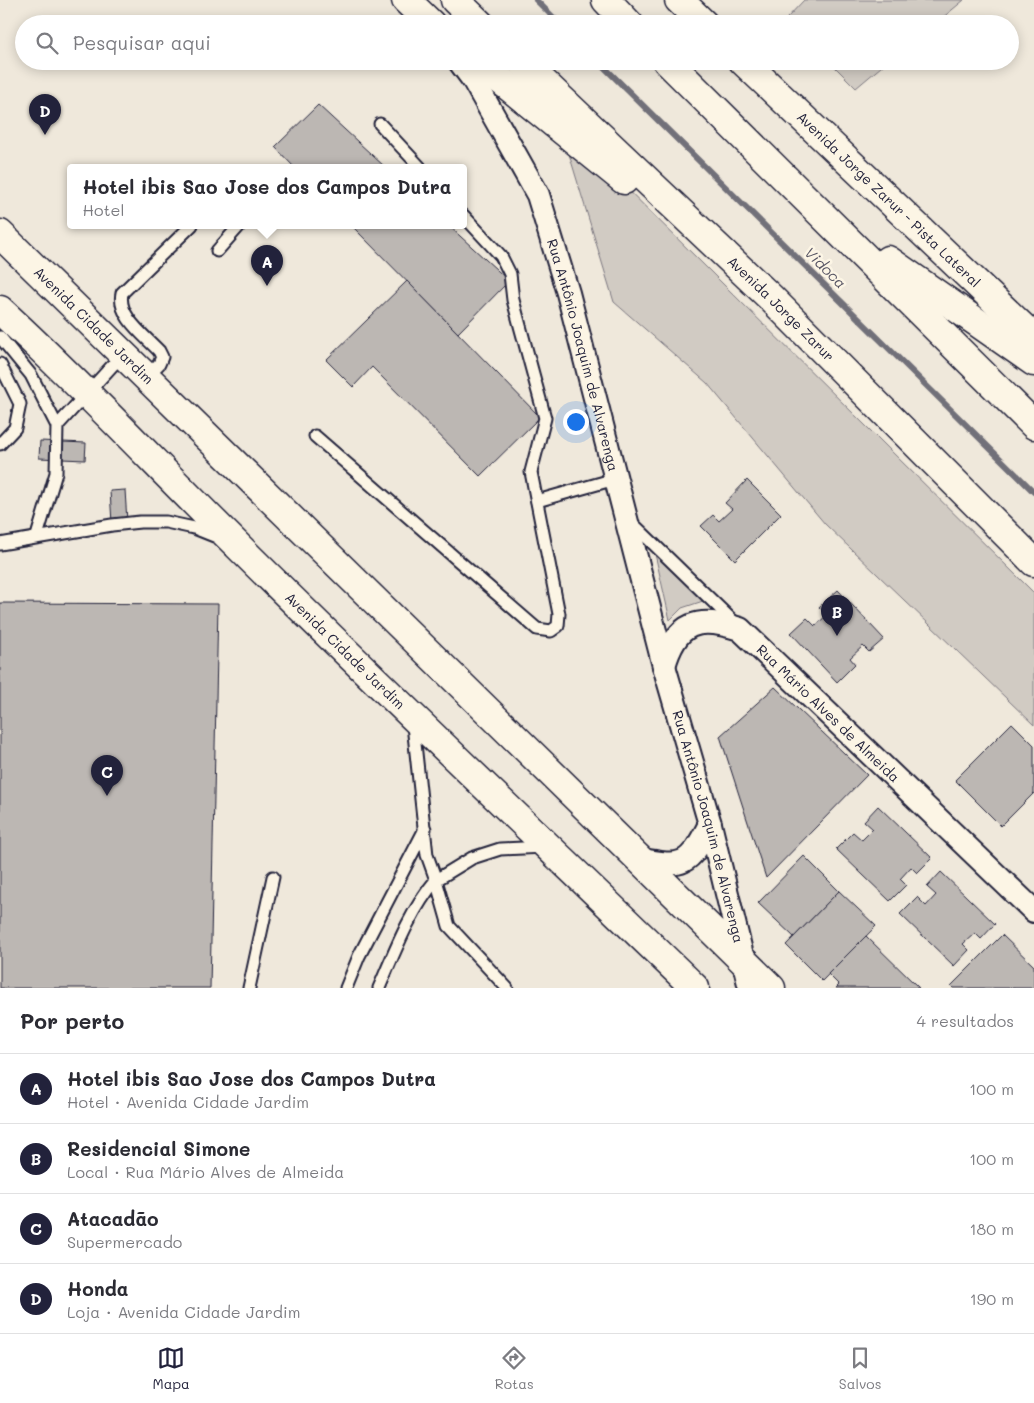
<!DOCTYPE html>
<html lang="pt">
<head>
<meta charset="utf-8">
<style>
  :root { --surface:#fff; --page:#f7f7f7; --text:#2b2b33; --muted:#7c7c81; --line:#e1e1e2; --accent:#22223b }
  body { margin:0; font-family:Mali,sans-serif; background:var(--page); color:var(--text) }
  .you { position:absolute; left:575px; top:421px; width:18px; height:18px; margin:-12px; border:4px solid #fff; border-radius:50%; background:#1a73e8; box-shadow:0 0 0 8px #1a73e833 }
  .badge { display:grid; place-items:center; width:32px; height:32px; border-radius:50%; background:var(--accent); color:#fff; font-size:16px; font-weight:700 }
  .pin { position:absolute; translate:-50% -41px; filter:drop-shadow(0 1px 2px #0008) }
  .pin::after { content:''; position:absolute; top:26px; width:18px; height:15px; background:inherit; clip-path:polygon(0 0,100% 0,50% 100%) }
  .popup { position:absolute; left:67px; top:164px; width:400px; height:65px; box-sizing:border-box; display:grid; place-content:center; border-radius:5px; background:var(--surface); filter:drop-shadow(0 1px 4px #0005); font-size:16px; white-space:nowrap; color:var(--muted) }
  .popup b { font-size:19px; color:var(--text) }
  .popup::after { content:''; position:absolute; left:50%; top:100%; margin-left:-10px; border:10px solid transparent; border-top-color:var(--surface) }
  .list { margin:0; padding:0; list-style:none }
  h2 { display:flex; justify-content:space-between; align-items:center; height:65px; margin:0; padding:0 20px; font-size:21px }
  h2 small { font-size:16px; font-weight:400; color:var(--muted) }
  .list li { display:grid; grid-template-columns:32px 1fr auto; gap:15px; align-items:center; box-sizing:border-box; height:70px; padding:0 20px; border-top:1px solid var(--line) }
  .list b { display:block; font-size:19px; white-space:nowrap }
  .list p { margin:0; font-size:16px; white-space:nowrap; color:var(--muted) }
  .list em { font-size:16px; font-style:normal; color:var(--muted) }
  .icon { flex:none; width:28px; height:28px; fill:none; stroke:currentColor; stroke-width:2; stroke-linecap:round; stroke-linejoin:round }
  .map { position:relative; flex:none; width:1034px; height:988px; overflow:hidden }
  .search { position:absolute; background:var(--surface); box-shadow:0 2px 12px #0003; left:15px; right:15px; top:15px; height:55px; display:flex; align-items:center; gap:12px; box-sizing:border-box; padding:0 18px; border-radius:28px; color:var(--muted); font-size:19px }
  .sheet { height:345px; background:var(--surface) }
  nav { display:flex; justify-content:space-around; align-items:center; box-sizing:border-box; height:70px; border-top:1px solid var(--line); background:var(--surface); font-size:14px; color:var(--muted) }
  nav a { display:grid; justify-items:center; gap:2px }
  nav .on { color:var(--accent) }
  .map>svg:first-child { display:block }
  .green { fill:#d1cbc3; stroke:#7a767f }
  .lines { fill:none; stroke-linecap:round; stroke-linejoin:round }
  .stream { stroke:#716f79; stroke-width:6 }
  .building { fill:#bcb7b3; stroke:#22223b }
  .lane-casing { stroke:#22223b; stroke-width:15 }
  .street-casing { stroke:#22223b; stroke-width:26 }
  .secondary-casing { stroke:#22223b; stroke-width:31 }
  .highway-casing { stroke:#22223b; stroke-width:31 }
  .lane { stroke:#fcf5e5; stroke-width:11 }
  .street { stroke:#fcf5e5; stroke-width:22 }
  .secondary { stroke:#fcf5e5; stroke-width:28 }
  .highway { stroke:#fcf5e5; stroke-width:28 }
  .labels { text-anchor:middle; stroke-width:5; stroke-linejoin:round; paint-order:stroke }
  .street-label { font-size:14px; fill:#22223b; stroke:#fcf5e5 }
  .water-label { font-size:15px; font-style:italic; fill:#575564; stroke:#fcf5e5 }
</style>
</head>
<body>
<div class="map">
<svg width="1034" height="988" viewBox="0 0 1034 988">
  <rect width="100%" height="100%" fill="#efe8db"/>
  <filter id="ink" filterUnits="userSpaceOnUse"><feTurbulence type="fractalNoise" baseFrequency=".02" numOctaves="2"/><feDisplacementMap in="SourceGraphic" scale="10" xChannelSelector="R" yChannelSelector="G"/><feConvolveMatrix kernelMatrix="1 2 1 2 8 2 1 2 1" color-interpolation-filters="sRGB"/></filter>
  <g filter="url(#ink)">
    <g class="green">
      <polygon points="804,0 964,0 935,24 793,24 787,18"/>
      <polygon points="829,61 888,61 856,88"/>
      <polygon points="559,121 1034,593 1034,725 825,524 707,383 614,302"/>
      <polygon points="655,554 703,601 682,608 670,620"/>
    </g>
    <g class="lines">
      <g class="stream">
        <polyline points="536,0 560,24"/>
        <polyline points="598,61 1034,492"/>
      </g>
    </g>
    <g class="building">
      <polygon points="318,105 385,167 294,167 275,147"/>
      <polygon points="351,225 448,225 509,281 458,333"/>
      <polygon points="407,281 540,417 480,476 372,367 353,387 326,360"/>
      <polygon points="40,441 86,443 85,460 39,458"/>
      <polygon points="747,480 781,514 735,560 701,526 713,515 719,521 732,509 725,503"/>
      <polygon points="125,490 127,522 112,523 110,491"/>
      <polygon points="838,590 884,639 869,652 863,646 850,658 855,664 837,682 791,633 807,618 815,626 827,615 819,607"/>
      <polygon points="0,603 218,604 210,988 0,988"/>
      <polygon points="775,687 867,775 766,878 720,736"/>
      <polygon points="1012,723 1034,745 1034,793 1001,826 955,780"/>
      <polygon points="878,806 932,858 917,873 911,867 900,879 906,885 890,901 836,849 853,832 862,840 873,829 864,821"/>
      <polygon points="804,856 839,891 794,937 758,903"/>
      <polygon points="941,872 995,924 981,939 975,933 963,944 969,950 954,966 900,914 917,897 926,906 936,895 927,887"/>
      <polygon points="839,891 876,926 822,981 786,945"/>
      <polygon points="1002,935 1034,966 1034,988 953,988 951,986"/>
      <polygon points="866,936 919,988 836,988 839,985 828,974"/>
    </g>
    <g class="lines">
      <g class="lane-casing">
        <g id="lane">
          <polyline points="380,124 420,167"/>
          <polyline points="217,251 240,225"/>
          <polyline points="0,337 31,375 57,426 56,473 37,536"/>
          <polyline points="0,364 20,404 15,428 0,444"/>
          <path d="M146 377 159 364 162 357 159 351C144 335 117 316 122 293L192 225"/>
          <polyline points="57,426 123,354"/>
          <polyline points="315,436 537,629 551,631 558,626 559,614 531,472 545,418 513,300 510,274 501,256 463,215"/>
          <polyline points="537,501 615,479"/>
          <polyline points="631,522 736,624"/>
          <polyline points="0,544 112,525 140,522 166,522 194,528 219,538"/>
          <polyline points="249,988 273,877"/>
          <polyline points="346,988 359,956 425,829"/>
          <path d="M379 988C395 951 410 911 436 880L427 855 413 725"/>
          <polyline points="507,988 449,926 436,880 472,858 500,849 544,847"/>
        </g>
      </g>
      <g class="street-casing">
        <g id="street">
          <path id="s1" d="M459 61 474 81 538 195 568 293 664 666 710 824 750 988"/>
          <path id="s2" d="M664 666C677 621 698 616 740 629L1034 911"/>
          <path d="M638 859C684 868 688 867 710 824"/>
        </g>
      </g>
      <g class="secondary-casing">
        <g id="secondary">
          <polyline points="679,0 704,24"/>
          <path id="s3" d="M743 61 1034 338"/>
          <path id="s4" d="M0 234 771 988"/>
          <path id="s5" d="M0 310C83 386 159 468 239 547 389 696 543 841 695 988"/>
        </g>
      </g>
      <g class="highway-casing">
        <g id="highway">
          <polyline points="406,0 431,24"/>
          <polyline points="455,0 480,24"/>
          <polyline points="606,0 629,24"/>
          <polyline points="477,61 624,180"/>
          <path id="s6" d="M521 61 770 297 1034 562"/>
          <polyline points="667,61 1034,425"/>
          <polyline points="888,260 1034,362"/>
        </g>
      </g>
      <use href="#lane" class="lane"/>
      <use href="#street" class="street"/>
      <use href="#secondary" class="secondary"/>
      <use href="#highway" class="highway"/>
    </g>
  </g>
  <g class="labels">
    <g class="street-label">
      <text dy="5" stroke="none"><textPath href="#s3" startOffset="201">Avenida Jorge Zarur - Pista Lateral</textPath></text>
      <text dy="5" stroke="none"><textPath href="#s6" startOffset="359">Avenida Jorge Zarur</textPath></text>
      <text dy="5" stroke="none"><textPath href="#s4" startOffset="131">Avenida Cidade Jardim</textPath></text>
      <text dy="5" stroke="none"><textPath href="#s1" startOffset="322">Rua Antônio Joaquim de Alvarenga</textPath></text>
      <text dy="5" stroke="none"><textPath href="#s5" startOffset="485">Avenida Cidade Jardim</textPath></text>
      <text dy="5" stroke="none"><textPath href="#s2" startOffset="222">Rua Mário Alves de Almeida</textPath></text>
      <text dy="5" stroke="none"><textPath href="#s1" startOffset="810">Rua Antônio Joaquim de Alvarenga</textPath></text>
    </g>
    <g class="water-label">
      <text transform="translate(825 268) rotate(45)" y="5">Vidoca</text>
    </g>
  </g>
</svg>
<div class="you"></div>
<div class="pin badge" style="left:267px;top:286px">A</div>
<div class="popup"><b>Hotel ibis Sao Jose dos Campos Dutra</b>Hotel</div>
<div class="pin badge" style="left:837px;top:636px">B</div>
<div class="pin badge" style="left:107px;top:796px">C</div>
<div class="pin badge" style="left:45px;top:135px">D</div>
<div class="search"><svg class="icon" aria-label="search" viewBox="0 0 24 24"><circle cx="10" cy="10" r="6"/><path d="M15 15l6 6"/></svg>Pesquisar aqui</div>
</div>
<section class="sheet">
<h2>Por perto<small>4 resultados</small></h2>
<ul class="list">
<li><span class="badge">A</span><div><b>Hotel ibis Sao Jose dos Campos Dutra</b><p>Hotel · Avenida Cidade Jardim</p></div><em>100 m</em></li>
<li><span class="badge">B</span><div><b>Residencial Simone</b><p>Local · Rua Mário Alves de Almeida</p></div><em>100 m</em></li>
<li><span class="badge">C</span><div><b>Atacadão</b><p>Supermercado</p></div><em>180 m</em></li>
<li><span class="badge">D</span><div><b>Honda</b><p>Loja · Avenida Cidade Jardim</p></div><em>190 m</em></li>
</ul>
</section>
<nav>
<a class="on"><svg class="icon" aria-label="map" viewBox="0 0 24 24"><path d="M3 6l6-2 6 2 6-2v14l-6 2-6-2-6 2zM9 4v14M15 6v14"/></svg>Mapa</a>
<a><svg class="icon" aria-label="directions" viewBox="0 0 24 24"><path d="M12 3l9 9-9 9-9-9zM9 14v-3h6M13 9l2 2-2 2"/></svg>Rotas</a>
<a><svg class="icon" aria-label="saved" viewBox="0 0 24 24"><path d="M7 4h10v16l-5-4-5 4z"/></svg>Salvos</a>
</nav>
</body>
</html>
